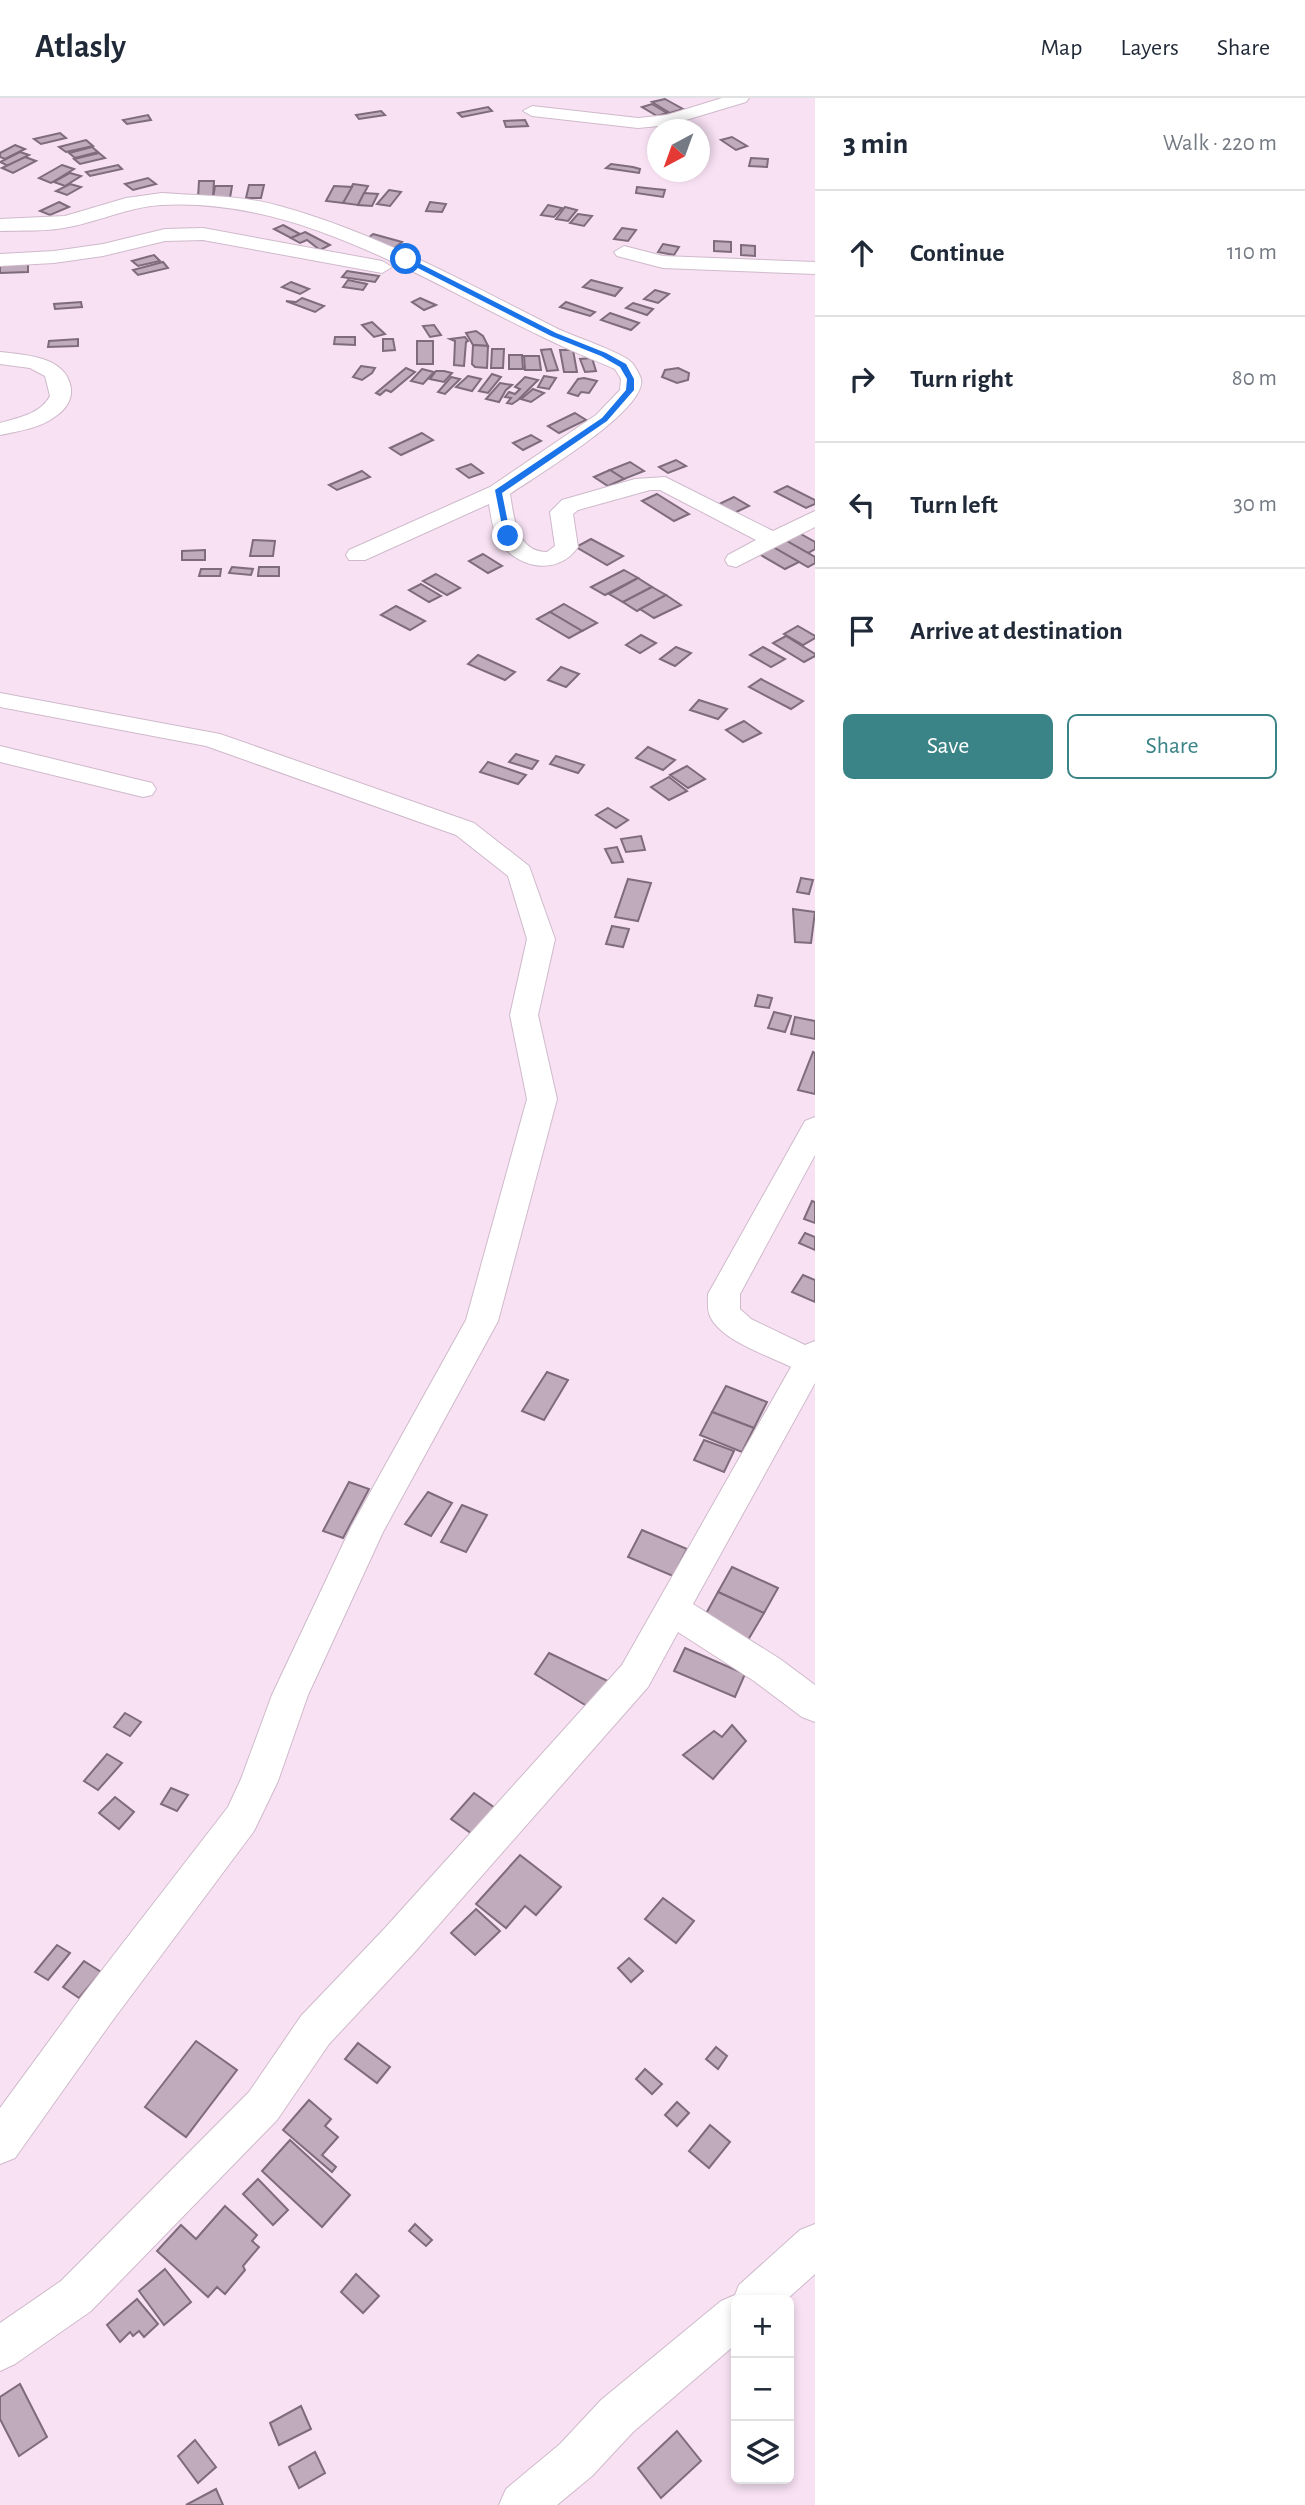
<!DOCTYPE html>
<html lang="en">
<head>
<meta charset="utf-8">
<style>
  :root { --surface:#fff; --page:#f2f2f3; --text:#1f2937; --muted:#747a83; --line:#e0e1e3; --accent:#3a8387 }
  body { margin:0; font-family:"Alegreya Sans",sans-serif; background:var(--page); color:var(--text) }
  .controls { position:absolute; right:21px; bottom:21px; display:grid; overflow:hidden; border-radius:10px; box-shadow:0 4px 10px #0003 }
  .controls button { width:63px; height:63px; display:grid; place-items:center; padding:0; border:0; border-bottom:2px solid var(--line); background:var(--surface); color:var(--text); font:35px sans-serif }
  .compass { position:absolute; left:647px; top:21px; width:63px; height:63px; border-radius:50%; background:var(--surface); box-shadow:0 4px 10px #0003; rotate:221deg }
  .stop { position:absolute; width:21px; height:21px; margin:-16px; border:5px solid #1a73e8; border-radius:50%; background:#fff }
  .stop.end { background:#1a73e8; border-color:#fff; box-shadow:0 2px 7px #0008 }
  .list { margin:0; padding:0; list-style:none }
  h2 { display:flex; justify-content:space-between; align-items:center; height:91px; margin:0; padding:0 28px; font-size:30px }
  h2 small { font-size:23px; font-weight:400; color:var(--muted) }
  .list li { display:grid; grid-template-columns:46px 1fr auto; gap:21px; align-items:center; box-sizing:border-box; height:126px; padding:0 28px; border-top:2px solid var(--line) }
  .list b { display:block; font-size:26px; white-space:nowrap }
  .list em { font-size:23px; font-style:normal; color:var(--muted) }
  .actions { display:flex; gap:14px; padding:21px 28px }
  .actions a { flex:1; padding:16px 0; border:2px solid var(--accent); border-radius:10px; text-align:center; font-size:24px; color:var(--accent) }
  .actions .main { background:var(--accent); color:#fff }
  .icon { flex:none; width:38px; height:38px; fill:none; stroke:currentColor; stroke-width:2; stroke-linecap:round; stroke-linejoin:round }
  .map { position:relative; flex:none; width:815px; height:2407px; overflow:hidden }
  header { display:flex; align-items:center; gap:42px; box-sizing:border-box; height:98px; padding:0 35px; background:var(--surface); border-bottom:2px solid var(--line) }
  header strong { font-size:33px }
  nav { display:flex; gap:38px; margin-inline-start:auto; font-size:24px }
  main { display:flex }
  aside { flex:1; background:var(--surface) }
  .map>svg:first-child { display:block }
  .building { fill:#c0abbc; stroke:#7e6b7b; stroke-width:2 }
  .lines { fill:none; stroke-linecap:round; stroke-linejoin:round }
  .street-casing { stroke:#cfbacb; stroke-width:2 }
  .street { fill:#fff; fill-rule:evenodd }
  .route { fill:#1a73e8 }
</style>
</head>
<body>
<header>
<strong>Atlasly</strong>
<nav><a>Map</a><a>Layers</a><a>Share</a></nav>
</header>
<main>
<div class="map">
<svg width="815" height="2407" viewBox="0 0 815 2407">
  <rect width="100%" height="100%" fill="#f7e1f3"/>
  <g class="building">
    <polygon points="665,1 683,11 670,15 652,4"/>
    <polygon points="652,6 667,15 657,18 642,9"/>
    <polygon points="488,9 492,13 462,19 458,15"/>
    <polygon points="381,13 385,17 359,21 356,17"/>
    <polygon points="148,17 151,22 127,26 123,22"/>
    <polygon points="525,22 528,28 506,29 504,23"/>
    <polygon points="60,35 66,40 41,46 34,41"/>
    <polygon points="732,39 747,48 736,52 721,42"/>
    <polygon points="86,42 93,48 66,54 59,49"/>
    <polygon points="15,47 25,51 5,61 0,59 0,55"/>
    <polygon points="92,49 98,54 75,60 69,55"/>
    <polygon points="20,54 29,57 8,68 0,64"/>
    <polygon points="99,55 105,60 80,66 74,61"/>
    <polygon points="25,59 36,63 13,75 2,70"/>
    <polygon points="751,60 768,61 767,69 749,68"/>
    <polygon points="611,66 633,69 640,71 639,75 606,70"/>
    <polygon points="62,67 74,71 51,85 39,80"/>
    <polygon points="118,67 122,71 90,78 86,74"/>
    <polygon points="70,75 81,78 65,88 54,84"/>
    <polygon points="148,80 156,86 133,92 125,86"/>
    <polygon points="199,83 214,83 213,100 198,100"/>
    <polygon points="70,86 81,89 67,97 56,93"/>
    <polygon points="353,86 368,88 358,107 343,105"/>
    <polygon points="249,87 264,87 261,100 246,100"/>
    <polygon points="215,88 232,88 230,100 213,100"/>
    <polygon points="334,88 352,89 343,105 326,103"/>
    <polygon points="637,89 655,91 665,92 663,99 636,95"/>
    <polygon points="389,92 401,94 390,108 377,106"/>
    <polygon points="364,95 378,96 372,108 358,107"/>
    <polygon points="59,104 69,109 50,117 40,113"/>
    <polygon points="430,104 446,106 442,114 426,113"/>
    <polygon points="548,107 562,110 554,119 541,117"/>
    <polygon points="565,109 577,112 568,123 556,121"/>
    <polygon points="578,116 592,118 584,128 570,125"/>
    <polygon points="283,127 300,136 291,140 274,131"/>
    <polygon points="622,130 636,132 628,143 614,141"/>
    <polygon points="305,134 330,147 320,152 307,142 300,145 291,140"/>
    <polygon points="373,136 402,144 392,152 363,144"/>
    <polygon points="714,143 731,144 731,154 714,153"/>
    <polygon points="663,146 679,149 674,157 658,154"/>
    <polygon points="741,147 755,148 755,158 741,157"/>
    <polygon points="154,157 160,163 138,168 132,163"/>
    <polygon points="163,164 168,170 138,177 133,172"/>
    <polygon points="28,165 28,174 0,175 0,166"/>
    <polygon points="347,173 379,178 375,184 342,179"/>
    <polygon points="348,182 367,186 363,192 343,189"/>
    <polygon points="591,182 622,190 615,198 583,189"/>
    <polygon points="291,184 309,191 300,196 282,189"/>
    <polygon points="655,192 669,196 658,205 644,201"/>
    <polygon points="302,200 324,208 315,214 286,203 296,204"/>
    <polygon points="420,200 436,207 424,212 412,204"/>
    <polygon points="81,204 82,209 55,211 54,206"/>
    <polygon points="566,204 595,214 590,218 560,209"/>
    <polygon points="633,205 653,211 647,217 626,210"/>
    <polygon points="610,215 639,225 631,232 601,222"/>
    <polygon points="372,224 385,236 374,239 362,227"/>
    <polygon points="434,227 441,237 430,239 423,228"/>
    <polygon points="476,233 483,238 488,248 473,247 466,235"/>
    <polygon points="335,239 355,239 355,247 334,246"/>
    <polygon points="465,239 468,243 466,244 464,268 454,267 455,243 450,241"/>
    <polygon points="78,241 78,248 48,249 49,243"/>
    <polygon points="383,241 393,241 395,252 383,253"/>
    <rect x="417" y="243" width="16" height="23"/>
    <polygon points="473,247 488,248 487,270 475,269 472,266"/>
    <polygon points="492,251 504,251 503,270 491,270"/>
    <polygon points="551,251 558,272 547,273 541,252"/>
    <polygon points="560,252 573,252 577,274 564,274"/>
    <polygon points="509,257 522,257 523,271 509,271"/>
    <polygon points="524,258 539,258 541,272 525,272"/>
    <polygon points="592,260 596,273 585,274 580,261"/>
    <polygon points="361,268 375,270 372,275 362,282 353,279"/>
    <polygon points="406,270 415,274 391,294 386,292 380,297 376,295"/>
    <polygon points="678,270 689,275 688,282 677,285 662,279 665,272"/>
    <polygon points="422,271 434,274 423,286 411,283"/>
    <polygon points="436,273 444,273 452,275 444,284 430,281"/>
    <polygon points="492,276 501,279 488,295 479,293"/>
    <polygon points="468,278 481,281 472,293 456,289"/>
    <polygon points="544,278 556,280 549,291 538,289"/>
    <polygon points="451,279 460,281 445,296 438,294"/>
    <polygon points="525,279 538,282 518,302 512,306 507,305 511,300 505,299 509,294 515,296 520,291 515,289"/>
    <polygon points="584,280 597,283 589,295 581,294 578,298 568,295 578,281"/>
    <polygon points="500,285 512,287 506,292 499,304 486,301"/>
    <polygon points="533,291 544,295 531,304 521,301"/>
    <polygon points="575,315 586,322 559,335 548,328"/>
    <polygon points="422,335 433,342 401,357 390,350"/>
    <polygon points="531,337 541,343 523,352 513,345"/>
    <polygon points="676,362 686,368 668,375 659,369"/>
    <polygon points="630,364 644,373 624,381 610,372"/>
    <polygon points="471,366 483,375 469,380 457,371"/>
    <polygon points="610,372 624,381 608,388 594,379"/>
    <polygon points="362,373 370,379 337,392 329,387"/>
    <polygon points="787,388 815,402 815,406 806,410 775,394"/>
    <polygon points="657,396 689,416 674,423 642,403"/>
    <polygon points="734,399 749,408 734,415 719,406"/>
    <polygon points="799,435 815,444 815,451 808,455 785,442"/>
    <polygon points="591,441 623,458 607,467 576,449"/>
    <polygon points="253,442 275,443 273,458 250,458"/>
    <polygon points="785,442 815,459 815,465 808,469 773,449"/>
    <polygon points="773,449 799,464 785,471 759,456"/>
    <polygon points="205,452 205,462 182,462 182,453"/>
    <polygon points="483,456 502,468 488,475 469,463"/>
    <polygon points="232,469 253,471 251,477 229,475"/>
    <polygon points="259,469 279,469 279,478 258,478"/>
    <polygon points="201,471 221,471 220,478 199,478"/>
    <polygon points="624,472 638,480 605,497 591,489"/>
    <polygon points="436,476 460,490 447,497 423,483"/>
    <polygon points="638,480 652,489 623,504 609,496"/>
    <polygon points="421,486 441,498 429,504 409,492"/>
    <polygon points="652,489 666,497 637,513 623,504"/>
    <polygon points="666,497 681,507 654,520 640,511"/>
    <polygon points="564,506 597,525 582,533 550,514"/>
    <polygon points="396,508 425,523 410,532 381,517"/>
    <polygon points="550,514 582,533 569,540 537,521"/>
    <polygon points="798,528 815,538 815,540 803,547 784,536"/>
    <polygon points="641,537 656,545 640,555 626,547"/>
    <polygon points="786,538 815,556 815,558 804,564 773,545"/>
    <polygon points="676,549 691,555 675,568 660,561"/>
    <polygon points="763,549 785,561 771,569 750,557"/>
    <polygon points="478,557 515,574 505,582 468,566"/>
    <polygon points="561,569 579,576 566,589 548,582"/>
    <polygon points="761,581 803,603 791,611 749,589"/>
    <polygon points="699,602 727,611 718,621 690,612"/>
    <polygon points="744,623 761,635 743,644 726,632"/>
    <polygon points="648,649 675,662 663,672 636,660"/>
    <polygon points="516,656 538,663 532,671 509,664"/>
    <polygon points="556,658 584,667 578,675 550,666"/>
    <polygon points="488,664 526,677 518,686 480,674"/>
    <polygon points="687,668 705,681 688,690 670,677"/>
    <polygon points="669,679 687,693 669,702 651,689"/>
    <polygon points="608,710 628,722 616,730 596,717"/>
    <polygon points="641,738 645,752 626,754 621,741"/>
    <polygon points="617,749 623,764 612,765 605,751"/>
    <polygon points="801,780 813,782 809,796 797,794"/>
    <polygon points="628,781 651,785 638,823 615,819"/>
    <polygon points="793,811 815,814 811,845 795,844"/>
    <polygon points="612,828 629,831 623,849 606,846"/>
    <polygon points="758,897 772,900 769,910 755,908"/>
    <polygon points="774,914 791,918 785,934 768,930"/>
    <polygon points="795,919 815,923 815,941 791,936"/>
    <polygon points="813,954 815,955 815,996 798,992"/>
    <polygon points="812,1103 815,1104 815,1125 804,1121"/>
    <polygon points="805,1135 815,1139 815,1152 799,1145"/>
    <polygon points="803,1177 815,1182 815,1204 792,1194"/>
    <polygon points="547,1274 568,1282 544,1322 522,1313"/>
    <polygon points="726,1288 767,1304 754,1330 712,1314"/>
    <polygon points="712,1314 754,1330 742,1354 700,1337"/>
    <polygon points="704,1342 734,1353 724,1374 694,1362"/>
    <polygon points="349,1384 369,1391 343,1440 323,1433"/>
    <polygon points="428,1394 452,1405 431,1438 405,1426"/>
    <polygon points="462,1407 487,1417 466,1454 441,1444"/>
    <polygon points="642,1432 687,1451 673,1478 628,1459"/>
    <polygon points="732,1469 778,1490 764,1515 718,1494"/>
    <polygon points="718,1494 764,1515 748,1542 703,1521"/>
    <polygon points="685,1550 745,1576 735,1599 674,1573"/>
    <polygon points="549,1555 610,1584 590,1610 535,1576"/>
    <polygon points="125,1615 141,1624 130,1638 114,1629"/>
    <polygon points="732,1627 746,1643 713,1681 683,1657 714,1633 722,1639"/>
    <polygon points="107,1656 122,1665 98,1692 84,1683"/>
    <polygon points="171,1690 188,1697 177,1713 161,1706"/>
    <polygon points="474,1695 495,1710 472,1736 451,1721"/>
    <polygon points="115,1699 134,1714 119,1731 99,1715"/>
    <polygon points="520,1757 561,1789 536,1817 525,1808 506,1830 476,1806"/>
    <polygon points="663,1800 694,1823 676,1845 645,1821"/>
    <polygon points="476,1811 500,1833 475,1857 451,1835"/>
    <polygon points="57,1847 70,1855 48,1882 35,1874"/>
    <polygon points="629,1860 643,1873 631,1884 618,1870"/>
    <polygon points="84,1863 101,1874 79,1900 63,1889"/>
    <polygon points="196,1943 237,1972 186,2039 145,2009"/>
    <polygon points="358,1945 390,1969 377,1985 345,1961"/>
    <polygon points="716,1949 727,1958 718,1971 706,1961"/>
    <polygon points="645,1971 662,1986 652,1996 636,1981"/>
    <polygon points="309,2002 331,2021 325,2028 338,2039 322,2057 336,2069 332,2074 283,2032"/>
    <polygon points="677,2004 689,2015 677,2028 665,2017"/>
    <polygon points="710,2027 730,2044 709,2070 689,2053"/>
    <polygon points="290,2042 350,2097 322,2129 262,2073"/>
    <polygon points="258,2081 288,2112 273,2127 243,2096"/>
    <polygon points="225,2108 257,2137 252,2143 259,2149 243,2168 245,2172 225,2196 217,2189 208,2199 157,2153 181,2127 196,2141"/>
    <polygon points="415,2126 432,2142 426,2148 409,2133"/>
    <polygon points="165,2171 191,2204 164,2227 139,2193"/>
    <polygon points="356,2176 379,2198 363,2215 341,2194"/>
    <polygon points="137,2201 158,2226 144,2239 139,2233 133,2238 130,2234 120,2244 107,2227"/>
    <polygon points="20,2286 47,2339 19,2358 0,2321 0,2299"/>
    <polygon points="301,2308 311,2331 279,2347 270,2325"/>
    <polygon points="677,2333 701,2363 661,2400 638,2370"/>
    <polygon points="195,2342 216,2369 198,2385 178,2358"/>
    <polygon points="315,2354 325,2375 299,2390 289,2369"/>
    <polygon points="216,2391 223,2407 186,2407"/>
  </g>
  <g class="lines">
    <g class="street-casing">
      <g id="street">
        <polygon points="722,0 749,0 746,4 669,27 638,30 532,18 523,13 532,8 638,20 667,17"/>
        <path d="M162 95C202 98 244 97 283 109 380 136 468 186 558 231 575 239 618 253 630 263 634 266 640 277 641 281 648 312 534 379 510 396 514 419 516 454 547 454L555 448 550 414 562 402 635 381 665 379 773 433 815 413V429L736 469 728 467 725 462 728 457 756 442 660 392H650L578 412 573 416 578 449C557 480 513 470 497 439 492 429 491 417 489 406L365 462H349L346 457 349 452 490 389 596 317 620 292 621 281 615 271C592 261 569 252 547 241 426 184 301 99 161 107 129 109 100 123 69 129 47 134 22 132 0 133V121L65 118 126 100Z"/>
        <polygon points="203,130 382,163 392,169 382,175 203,142 165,143 103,158 54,165 0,168 0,156 54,153 103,146 165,131"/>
        <polygon points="624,148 663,158 815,164 815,176 663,170 617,158 614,154"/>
        <path d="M0 254C25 257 67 258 71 291 72 302 65 312 56 318 41 330 19 333 0 337V325C17 320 41 316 50 298L45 278 30 270 0 266Z"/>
        <polygon points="0,595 220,636 474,725 529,768 555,841 538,917 557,1001 498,1223 383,1434 308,1597 278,1683 254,1733 110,1926 15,2060 0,2066 0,2010 82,1898 228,1709 241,1681 272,1597 351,1429 466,1222 527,1001 510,917 527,841 508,778 456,737 206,648 0,609"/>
        <polygon points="0,648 152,685 156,691 152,697 143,699 0,664"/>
        <path d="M815 1019V1057L740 1196V1211L751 1221 805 1247 815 1243V1285L693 1506 780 1561 815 1587V1624L802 1619 754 1583 678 1534 648 1589 413 1856 329 1946 277 2022 91 2213 15 2266 0 2273V2225L61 2183 249 1994 301 1918 385 1830 622 1567 791 1269C769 1258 720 1242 710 1218 707 1212 708 1203 708 1196L805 1023Z"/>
        <polygon points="815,2126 815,2176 786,2202 736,2202 736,2246 633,2334 592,2378 557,2407 499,2407 506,2391 560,2346 601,2302 721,2203 735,2197 739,2187 800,2132"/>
      </g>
    </g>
    <use href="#street" class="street"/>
  </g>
  <polygon class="route" points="404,160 409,160 556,235 606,255 626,266 634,281 634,292 607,323 502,395 511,440 504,438 495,392 602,320 626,292 627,281 620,269 601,258 551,238 404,163"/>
</svg>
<div class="controls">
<button>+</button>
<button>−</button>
<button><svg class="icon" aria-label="layers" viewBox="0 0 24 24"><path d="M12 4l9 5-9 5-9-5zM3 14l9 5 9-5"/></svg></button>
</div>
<svg class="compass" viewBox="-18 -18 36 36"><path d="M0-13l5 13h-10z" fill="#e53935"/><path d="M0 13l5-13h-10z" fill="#747a83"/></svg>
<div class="stop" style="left:406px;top:161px"></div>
<div class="stop end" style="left:508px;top:438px"></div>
</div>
<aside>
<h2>3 min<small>Walk · 220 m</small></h2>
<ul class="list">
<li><svg class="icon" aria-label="ahead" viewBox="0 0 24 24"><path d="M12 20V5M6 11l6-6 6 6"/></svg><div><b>Continue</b></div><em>110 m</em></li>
<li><svg class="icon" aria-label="right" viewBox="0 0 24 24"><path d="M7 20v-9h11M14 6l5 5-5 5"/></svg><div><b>Turn right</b></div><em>80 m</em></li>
<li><svg class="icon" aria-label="left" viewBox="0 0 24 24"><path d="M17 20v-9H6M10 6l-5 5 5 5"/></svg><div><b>Turn left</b></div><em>30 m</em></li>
<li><svg class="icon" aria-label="arrive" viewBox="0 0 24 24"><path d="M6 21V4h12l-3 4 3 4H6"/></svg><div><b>Arrive at destination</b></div></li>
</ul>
<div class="actions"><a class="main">Save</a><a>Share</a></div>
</aside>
</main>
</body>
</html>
